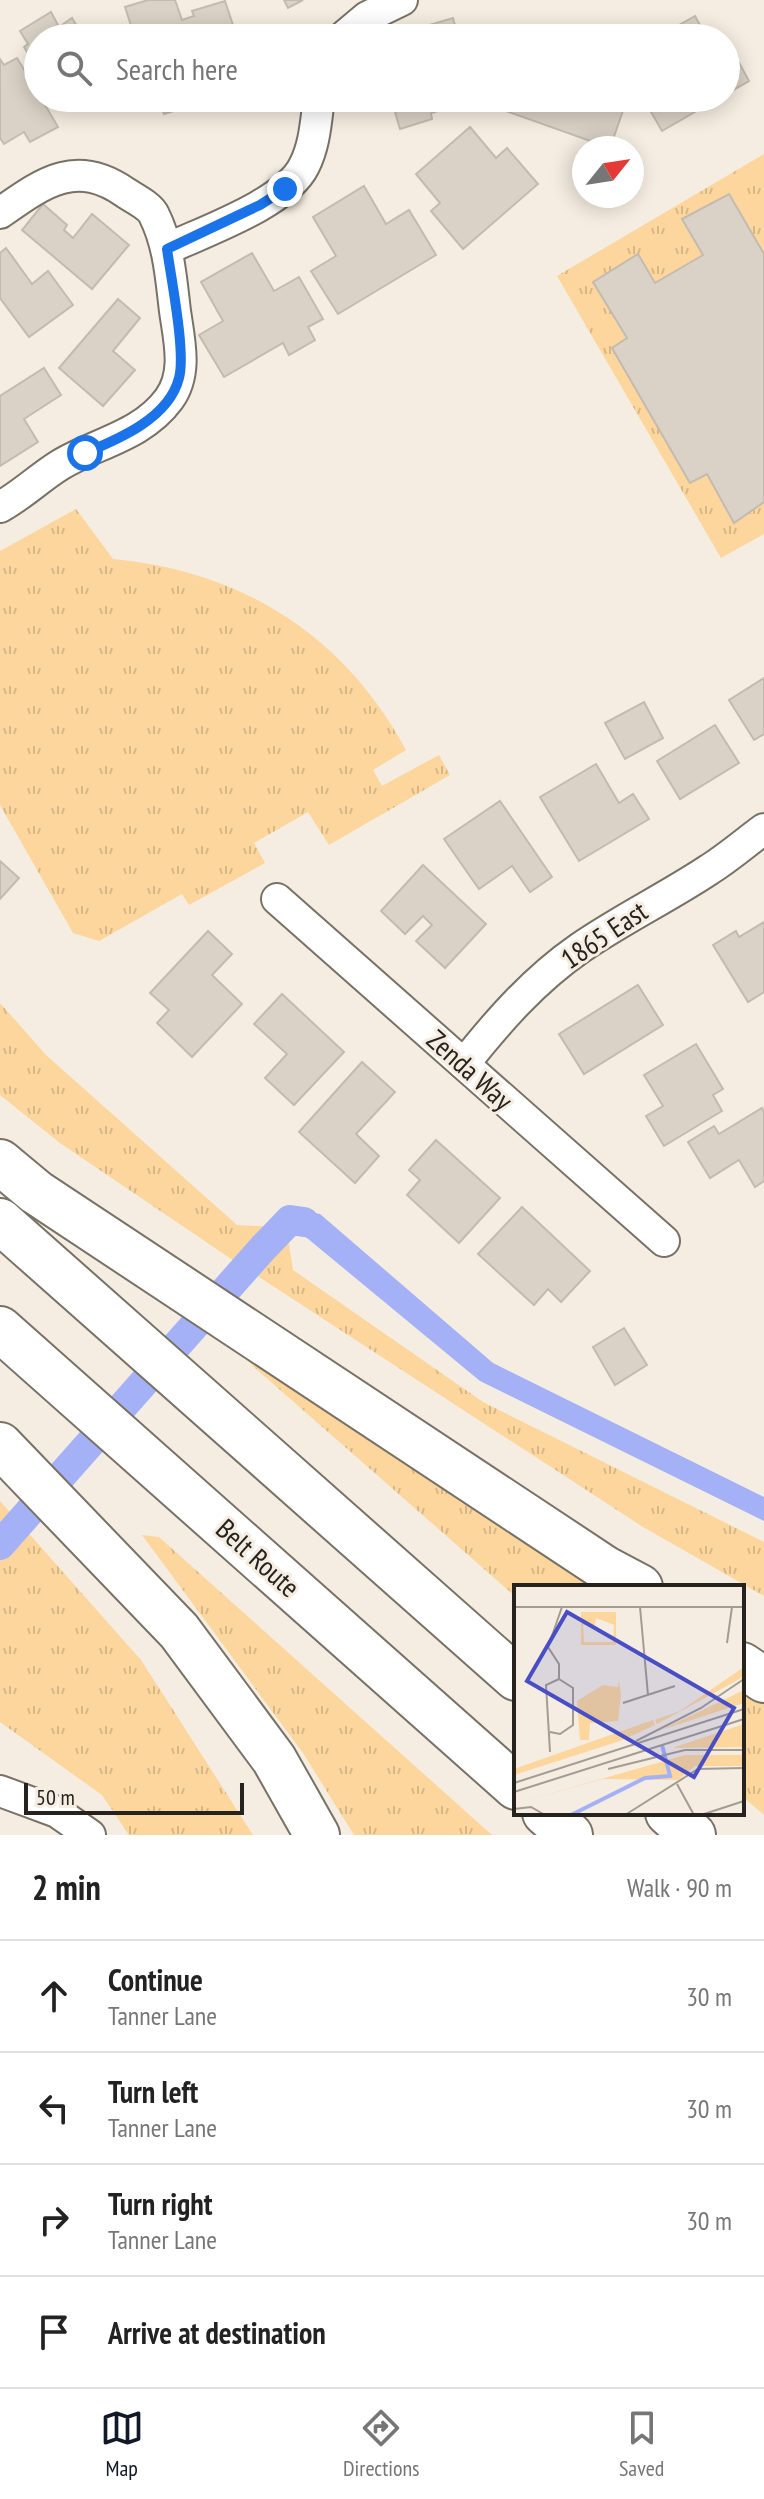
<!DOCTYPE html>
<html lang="en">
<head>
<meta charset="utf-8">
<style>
  :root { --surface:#fff; --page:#f2f2f2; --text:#222; --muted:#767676; --line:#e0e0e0; --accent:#111827 }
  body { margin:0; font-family:"PT Sans Narrow",sans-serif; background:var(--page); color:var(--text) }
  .compass { position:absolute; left:572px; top:136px; width:72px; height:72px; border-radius:50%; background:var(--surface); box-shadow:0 4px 20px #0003; rotate:60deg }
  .scale { position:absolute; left:24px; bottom:20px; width:220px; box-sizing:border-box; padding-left:8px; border:4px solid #26231f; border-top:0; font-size:22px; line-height:28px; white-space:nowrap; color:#26231f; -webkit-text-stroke:6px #f5ede1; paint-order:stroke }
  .stop { position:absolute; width:24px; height:24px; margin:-18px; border:6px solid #1a73e8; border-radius:50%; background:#fff }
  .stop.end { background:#1a73e8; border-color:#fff; box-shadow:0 2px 8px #0008 }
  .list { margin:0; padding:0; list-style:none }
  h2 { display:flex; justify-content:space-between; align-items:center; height:104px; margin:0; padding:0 32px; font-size:34px }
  h2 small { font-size:26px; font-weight:400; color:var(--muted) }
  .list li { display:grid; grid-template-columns:52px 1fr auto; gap:24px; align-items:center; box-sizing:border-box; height:112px; padding:0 32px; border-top:2px solid var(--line) }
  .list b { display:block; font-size:30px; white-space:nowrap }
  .list p { margin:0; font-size:26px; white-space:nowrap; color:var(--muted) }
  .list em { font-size:26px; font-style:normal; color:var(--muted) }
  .icon { flex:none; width:44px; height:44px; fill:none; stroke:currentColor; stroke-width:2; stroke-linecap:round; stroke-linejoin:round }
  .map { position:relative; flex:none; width:764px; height:1835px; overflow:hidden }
  .search { position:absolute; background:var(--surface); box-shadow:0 4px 20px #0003; left:24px; right:24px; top:24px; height:88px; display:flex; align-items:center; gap:20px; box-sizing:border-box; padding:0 28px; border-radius:44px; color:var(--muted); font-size:30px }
  .sheet { height:552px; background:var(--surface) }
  nav { display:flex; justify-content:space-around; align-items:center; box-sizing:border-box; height:112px; border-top:2px solid var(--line); background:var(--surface); font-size:22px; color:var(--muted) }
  nav a { display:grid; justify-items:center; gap:4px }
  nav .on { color:var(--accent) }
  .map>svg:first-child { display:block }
  .grass { fill:url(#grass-tufts) }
  .water { fill:#a4b1f7 }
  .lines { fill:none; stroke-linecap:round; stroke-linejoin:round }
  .canal { stroke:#a4b1f7; stroke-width:30 }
  .building { fill:#dad2c6; stroke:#c3bbb0; stroke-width:2 }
  .street-casing { stroke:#787166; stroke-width:34 }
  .highway-casing { stroke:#787166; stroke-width:48 }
  .street { stroke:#fff; stroke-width:30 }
  .highway { stroke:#fff; stroke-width:44 }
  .route { stroke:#1a73e8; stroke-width:10 }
  .labels { text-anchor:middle; stroke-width:6; stroke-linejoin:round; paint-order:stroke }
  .street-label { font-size:28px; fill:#26231f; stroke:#f5ede1 }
  .inset-river { fill:none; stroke:#a4b1f7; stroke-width:4 }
  .inset-road { fill:none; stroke:#a29c93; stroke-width:2 }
  .view { fill:#494ec4; fill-opacity:0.15; stroke:#494ec4; stroke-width:4 }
  .inset-edge { fill:none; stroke:#26231f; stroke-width:4 }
</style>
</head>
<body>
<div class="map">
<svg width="764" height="1835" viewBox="0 0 764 1835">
  <defs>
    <pattern id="grass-tufts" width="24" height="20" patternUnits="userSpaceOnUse" patternTransform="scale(2)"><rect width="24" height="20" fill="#fcd69c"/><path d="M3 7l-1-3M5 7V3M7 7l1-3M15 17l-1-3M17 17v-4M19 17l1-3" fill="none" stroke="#d8b786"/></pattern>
  </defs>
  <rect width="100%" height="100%" fill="#f5ede1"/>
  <g class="grass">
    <polygon points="764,154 764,255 727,194 683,219 703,255 655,283 594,282 627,338 612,348 690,483 706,474 734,522 764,502 764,534 721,558 557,276"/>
    <path d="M76 509 113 559C242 571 344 635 406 750L373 770 382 786 439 755 450 775 329 845 308 812 254 843 265 863 189 905 182 894 99 941 73 933 0 805V551Z"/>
    <polygon points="0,1003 46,1055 237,1225 276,1227 240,1265 60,1143 0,1095"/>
    <polygon points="288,1238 293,1270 483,1402 764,1542 764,1596 643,1527 259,1277 260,1269"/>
    <polygon points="231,1344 592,1587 516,1587 516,1597 255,1368"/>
    <polygon points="0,1501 141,1660 253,1835 129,1835 102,1795 0,1722"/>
    <polygon points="142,1535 159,1537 492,1835 354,1835 303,1753"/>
    <polygon points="742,1690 764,1704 764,1815 742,1796"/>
  </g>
  <polygon class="water" points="286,1207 320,1214 493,1363 764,1497 764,1521 480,1381 307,1238 291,1232 279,1246 263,1227"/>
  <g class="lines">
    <polyline class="canal" points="0,1545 263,1248 290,1220 304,1222"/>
  </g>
  <g class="building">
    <polygon points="148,0 175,0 182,20 194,16 192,11 225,1 234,28 239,27 243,38 135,38 125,7"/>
    <polygon points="284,0 303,0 288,8"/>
    <polygon points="51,12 59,27 72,18 84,38 38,38 38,70 24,47 28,44 20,31"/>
    <polygon points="695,16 707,38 656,38"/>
    <polygon points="453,18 457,33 462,31 464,38 408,38 406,32"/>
    <polygon points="557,28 584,38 554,38"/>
    <polygon points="728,42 749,81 726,94 726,43"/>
    <polygon points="17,58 38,93 38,98 41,98 58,127 30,142 24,132 4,144 0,138 0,59 4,65"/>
    <polygon points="158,98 211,98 212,99 164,114"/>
    <polygon points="391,98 463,98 464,103 431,113 432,119 400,129"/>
    <polygon points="508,98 616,98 626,102 610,148 503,110"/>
    <polygon points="643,98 719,98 662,131"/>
    <polygon points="470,127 496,158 507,148 538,184 463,249 431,211 440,203 416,174"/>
    <polygon points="364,186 386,224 409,210 436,255 338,314 311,271 336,256 313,217"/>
    <polygon points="729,194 764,254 764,502 734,523 707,474 690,483 612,348 627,338 593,282 638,254 655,283 703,255 682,219"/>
    <polygon points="43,204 67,225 64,230 73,238 92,214 129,245 92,289 22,230"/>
    <polygon points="6,248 32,284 48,271 73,305 29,337 0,298 0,253"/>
    <polygon points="252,253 274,291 299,277 323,319 308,327 315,340 289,355 283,343 224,377 199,335 223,321 201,282"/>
    <polygon points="118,299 140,318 113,351 135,370 103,406 59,368"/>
    <polygon points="44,368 61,395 24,419 38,442 0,466 0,396"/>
    <polygon points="764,678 764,734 754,740 729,700"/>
    <polygon points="644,702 663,738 625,759 605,723"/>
    <polygon points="715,725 739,763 680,799 657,761"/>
    <polygon points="596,764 619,803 633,794 649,819 579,861 540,797"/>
    <polygon points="500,801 552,877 530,892 512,866 479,889 444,839"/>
    <polygon points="0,861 19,878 0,899"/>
    <polygon points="423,865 486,924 445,968 416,941 432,925 423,916 405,934 381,911"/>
    <polygon points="764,922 764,992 748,1002 713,945 736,931 739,937"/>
    <polygon points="208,931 232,954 212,975 242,1004 192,1057 157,1023 169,1010 150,993"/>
    <polygon points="638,985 663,1025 584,1074 559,1034"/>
    <polygon points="282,994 344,1052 294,1105 265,1078 287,1054 254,1024"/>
    <polygon points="696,1044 723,1089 713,1095 722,1111 664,1146 646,1116 663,1106 644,1075"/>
    <polygon points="362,1062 395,1092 356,1134 379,1156 355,1183 299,1132"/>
    <polygon points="762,1108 764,1112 764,1181 755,1187 739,1160 710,1178 688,1142 714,1126 719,1134"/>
    <polygon points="436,1140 500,1198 459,1243 407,1195 420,1180 409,1170"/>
    <polygon points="522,1207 590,1271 561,1302 548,1289 534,1305 478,1254"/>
    <polygon points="624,1328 647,1365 615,1385 593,1347"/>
  </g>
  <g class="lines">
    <g class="street-casing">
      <g id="street">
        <polyline points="342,38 367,17 402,0"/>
        <path d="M0 213C44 182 76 158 126 193 135 199 150 206 154 215 169 245 171 278 175 311 179 340 188 373 169 399 142 436 96 443 60 465 39 478 22 495 0 507"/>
        <path d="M167 249C205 231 286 203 304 166 315 145 316 120 319 98"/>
        <polyline points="277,899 664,1241"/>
        <path d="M464 1064C498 1021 534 980 580 948 622 919 668 897 710 869 729 857 746 842 764 829"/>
        <polyline points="0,1791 57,1812 90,1835"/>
      </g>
    </g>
    <g class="highway-casing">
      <g id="highway">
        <polyline points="0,1162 36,1192 606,1569 640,1587"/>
        <polyline points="0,1221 516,1678"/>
        <polyline points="0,1329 516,1787"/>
        <polyline points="0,1445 179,1631 274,1759 317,1835"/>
        <polyline points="742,1665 764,1680"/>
        <polyline points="545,1813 570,1835"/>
        <polyline points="668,1813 693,1835"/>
      </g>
    </g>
    <use href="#street" class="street"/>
    <use href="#highway" class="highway"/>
  </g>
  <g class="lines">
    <path class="route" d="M85 453C119 439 169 418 179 378 186 353 171 278 167 249L260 205 285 189"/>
  </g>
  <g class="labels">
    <g class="street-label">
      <text transform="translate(604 935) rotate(-34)" y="10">1865 East</text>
      <text transform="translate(470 1070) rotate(42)" y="10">Zenda Way</text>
      <text transform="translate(258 1558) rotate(42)" y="10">Belt Route</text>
    </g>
  </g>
  <g transform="translate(514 1585)">
    <rect width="230" height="230" fill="#f5ede1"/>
    <path d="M67 27H102V60H67ZM82 33 100 40 99 57H70L69 40H81ZM230 82V91L222 96 143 139 141 135 166 126ZM105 96 107 110 104 136 76 138 75 155H66L63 116 89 100 104 102ZM230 105V118L147 145 226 107ZM139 135 141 140 106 156 0 190V184ZM230 139V162L160 163 161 162ZM171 170H230V181H181L164 195 89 194 0 219Z" fill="#fcd69c" fill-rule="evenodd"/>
    <path class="inset-river" d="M57 230 131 193 156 191 148 160"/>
    <path class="inset-road" d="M0 22H230M126 22 134 110M213 58 218 22M45 94V79L34 62 48 22M109 118 161 101M36 147 46 149 59 140V103L45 94M122 156 187 123 230 94M36 167 32 100 45 94M94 184 171 165H230M0 198 230 124M163 199 180 230M0 207 230 134M0 224 17 222 31 230M111 230 184 184 230 183M187 230 230 216"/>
    <path class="view" d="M53 27 220 123 180 192 13 96Z"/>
    <rect width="230" height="230" class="inset-edge"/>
  </g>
</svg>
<svg class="compass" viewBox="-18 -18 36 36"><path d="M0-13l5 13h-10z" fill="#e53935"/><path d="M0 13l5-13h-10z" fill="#767676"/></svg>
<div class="scale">50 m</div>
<div class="stop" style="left:85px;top:453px"></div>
<div class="stop end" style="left:285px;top:189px"></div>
<div class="search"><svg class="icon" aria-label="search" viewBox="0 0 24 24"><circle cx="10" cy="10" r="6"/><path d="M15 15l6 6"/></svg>Search here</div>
</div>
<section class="sheet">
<h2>2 min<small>Walk · 90 m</small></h2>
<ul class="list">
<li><svg class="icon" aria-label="ahead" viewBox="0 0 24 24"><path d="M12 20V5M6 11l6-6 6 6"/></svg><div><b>Continue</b><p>Tanner Lane</p></div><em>30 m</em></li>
<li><svg class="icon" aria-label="left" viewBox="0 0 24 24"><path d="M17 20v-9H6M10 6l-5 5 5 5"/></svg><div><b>Turn left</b><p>Tanner Lane</p></div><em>30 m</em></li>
<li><svg class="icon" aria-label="right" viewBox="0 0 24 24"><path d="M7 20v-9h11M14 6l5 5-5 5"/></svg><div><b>Turn right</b><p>Tanner Lane</p></div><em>30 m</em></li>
<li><svg class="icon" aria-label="arrive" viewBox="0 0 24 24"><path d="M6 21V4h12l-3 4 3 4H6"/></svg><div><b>Arrive at destination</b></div></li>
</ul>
</section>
<nav>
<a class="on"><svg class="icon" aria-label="map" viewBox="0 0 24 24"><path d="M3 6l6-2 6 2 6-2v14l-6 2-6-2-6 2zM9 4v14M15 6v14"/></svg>Map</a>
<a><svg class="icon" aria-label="directions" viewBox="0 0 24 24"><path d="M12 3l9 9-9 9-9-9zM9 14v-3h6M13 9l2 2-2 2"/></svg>Directions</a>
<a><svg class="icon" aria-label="saved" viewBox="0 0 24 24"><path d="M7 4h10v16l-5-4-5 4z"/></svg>Saved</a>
</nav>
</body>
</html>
